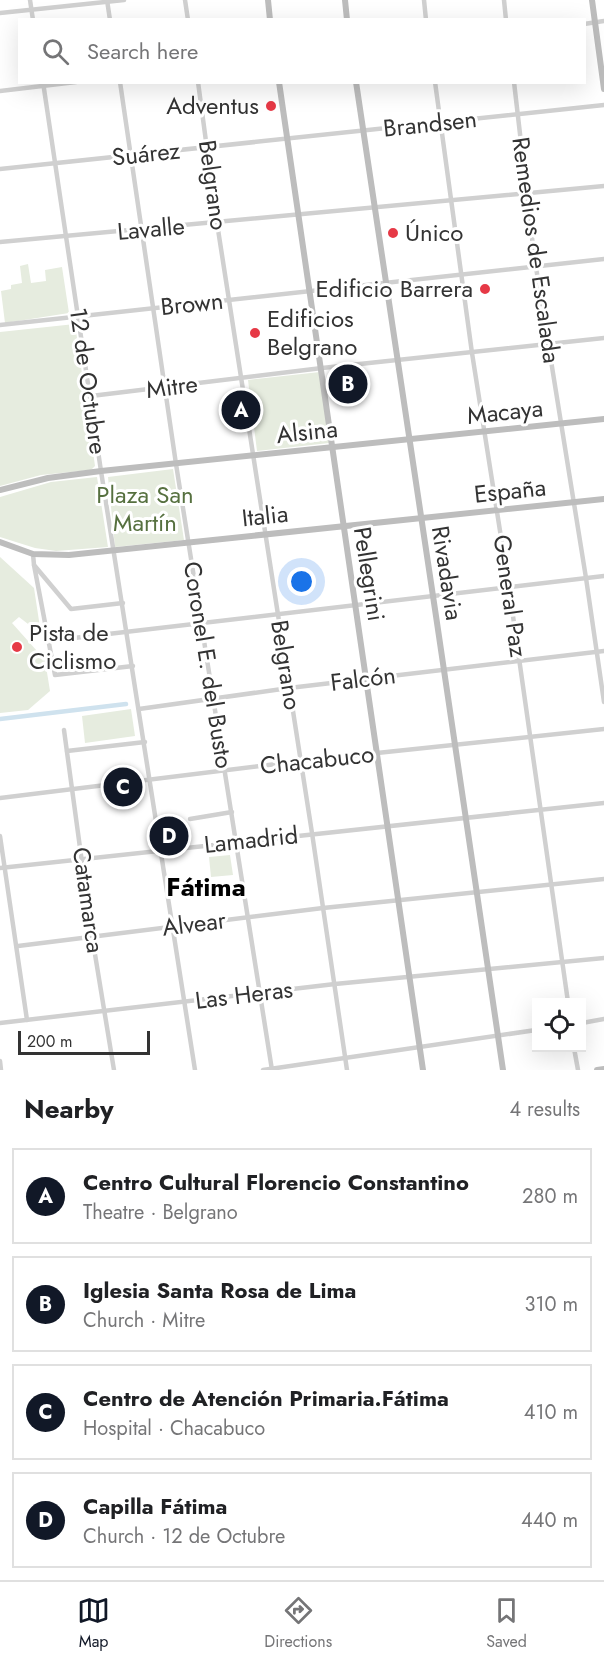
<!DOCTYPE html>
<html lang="en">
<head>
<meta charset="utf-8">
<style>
  :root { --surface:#fff; --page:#f6f6f6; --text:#202124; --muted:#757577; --line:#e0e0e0; --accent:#111827 }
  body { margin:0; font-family:Jost,sans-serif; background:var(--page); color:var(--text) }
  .controls { position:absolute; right:18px; bottom:18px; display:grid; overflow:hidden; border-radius:0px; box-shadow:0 6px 24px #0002 }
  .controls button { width:54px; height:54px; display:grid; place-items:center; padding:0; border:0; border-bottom:2px solid var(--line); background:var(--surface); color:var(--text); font:30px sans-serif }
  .scale { position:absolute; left:18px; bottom:15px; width:132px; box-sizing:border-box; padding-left:6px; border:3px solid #333; border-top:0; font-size:16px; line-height:21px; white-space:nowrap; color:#333; -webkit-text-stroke:4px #fff; paint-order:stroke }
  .you { position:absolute; left:302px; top:582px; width:21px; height:21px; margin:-15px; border:4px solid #fff; border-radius:50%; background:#1a73e8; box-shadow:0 0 0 9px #1a73e833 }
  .badge { display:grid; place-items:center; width:39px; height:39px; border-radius:50%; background:var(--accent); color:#fff; font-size:20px; font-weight:700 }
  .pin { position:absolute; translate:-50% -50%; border:3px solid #fff; box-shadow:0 2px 6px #0006 }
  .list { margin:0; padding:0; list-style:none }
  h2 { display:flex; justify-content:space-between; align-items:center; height:78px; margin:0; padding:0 24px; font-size:26px }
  h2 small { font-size:20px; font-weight:400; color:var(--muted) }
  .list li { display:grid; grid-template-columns:39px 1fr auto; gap:18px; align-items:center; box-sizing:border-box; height:96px; margin:0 12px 12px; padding:0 12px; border:2px solid var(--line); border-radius:0px }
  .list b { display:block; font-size:22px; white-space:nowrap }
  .list p { margin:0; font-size:20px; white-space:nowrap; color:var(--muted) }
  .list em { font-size:20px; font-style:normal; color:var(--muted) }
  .icon { flex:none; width:33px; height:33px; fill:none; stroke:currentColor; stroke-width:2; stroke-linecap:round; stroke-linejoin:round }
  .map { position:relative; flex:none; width:604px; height:1070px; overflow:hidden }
  .search { position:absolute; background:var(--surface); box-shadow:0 6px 24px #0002; left:18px; right:18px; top:18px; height:66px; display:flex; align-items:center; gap:15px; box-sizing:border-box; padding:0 21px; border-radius:0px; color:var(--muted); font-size:22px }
  .sheet { height:510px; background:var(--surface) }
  nav { display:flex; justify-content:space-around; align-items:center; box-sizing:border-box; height:84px; border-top:2px solid var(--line); background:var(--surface); font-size:16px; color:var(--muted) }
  nav a { display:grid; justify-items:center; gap:3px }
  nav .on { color:var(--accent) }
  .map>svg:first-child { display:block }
  .green { fill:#e6ecdf }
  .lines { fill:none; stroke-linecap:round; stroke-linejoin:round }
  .canal { stroke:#cfe2ee; stroke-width:4.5 }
  .street { stroke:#d0d0d0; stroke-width:4.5 }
  .secondary { stroke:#bdbdbd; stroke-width:6 }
  .poi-dot { fill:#e63946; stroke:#fff; stroke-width:2 }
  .labels { text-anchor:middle; stroke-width:6; stroke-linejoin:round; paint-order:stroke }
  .poi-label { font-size:24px; fill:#333; stroke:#fff; text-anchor:start }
  .street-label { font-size:24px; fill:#333; stroke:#fff }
  .park-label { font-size:24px; fill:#56703f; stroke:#fff }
  .neighbourhood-label { font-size:26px; font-weight:bold; fill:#000; stroke:#fff }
</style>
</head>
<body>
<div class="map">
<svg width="604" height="1070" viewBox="0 0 604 1070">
  <rect width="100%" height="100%" fill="#fff"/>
  <g class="green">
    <polygon points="28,264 31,283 46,281 45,270 62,267 69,313 5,323 1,291 11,289 11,285 22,283 20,266"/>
    <polygon points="75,324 95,466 91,470 41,475 0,486 0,332"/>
    <polygon points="320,372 329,443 257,451 248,380"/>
    <polygon points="173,469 184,540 115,547 108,477"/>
    <polygon points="97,477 108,547 56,551 35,548 0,537 0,497 51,482"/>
    <polygon points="0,557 34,588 41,634 19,617 12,623 45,660 50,691 28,710 0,713"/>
    <polygon points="131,709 135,736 85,743 82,716"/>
    <polygon points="230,855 233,875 211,877 209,857"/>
  </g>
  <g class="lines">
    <polyline class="canal" points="0,719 126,704"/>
    <g class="street">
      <polyline points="30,0 33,20"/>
      <polyline points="107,0 110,20"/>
      <polyline points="185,0 188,20"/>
      <polyline points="424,0 426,20"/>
      <polyline points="504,0 506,20"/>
      <polyline points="0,13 124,0"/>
      <polyline points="584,24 604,21"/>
      <polyline points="43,82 101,471 195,1070"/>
      <polyline points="120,82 176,464 272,1070"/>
      <polyline points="198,82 217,223 312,833 347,1070"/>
      <polyline points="435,82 472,353 509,588 568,1002"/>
      <polyline points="514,82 534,255 586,578 604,702"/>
      <polyline points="0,91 76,82"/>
      <polyline points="0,169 604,105"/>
      <polyline points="0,242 604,186"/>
      <polyline points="0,325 604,259"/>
      <polyline points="91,396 322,368 604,338"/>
      <polyline points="33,554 34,565 71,609 123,603"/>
      <polyline points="34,565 55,675 133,666"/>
      <polyline points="48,641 604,576"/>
      <polyline points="139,709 289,688 604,651"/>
      <polyline points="64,730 92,936 114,1070"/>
      <polyline points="67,751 145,742"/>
      <polyline points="0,798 301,761 604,729"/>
      <polyline points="190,819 232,812"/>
      <polyline points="0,836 27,1020"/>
      <polyline points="0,868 604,803"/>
      <polyline points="18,946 323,908 604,879"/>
      <polyline points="0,1023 335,984 604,958"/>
      <polyline points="582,1023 604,1019"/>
      <polyline points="574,1048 578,1070"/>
      <polyline points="0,1061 1,1070"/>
      <polyline points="263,1070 536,1030"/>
    </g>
    <g class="secondary">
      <polyline points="268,0 270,20"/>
      <polyline points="345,0 347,20"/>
      <polyline points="592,0 604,89"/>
      <polyline points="279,82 423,1070"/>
      <path d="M356 82C403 412 457 740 503 1070"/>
      <polyline points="0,490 48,478 101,471 604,419"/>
      <polyline points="0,542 33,554 69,555 604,499"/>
      <polyline points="597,1070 604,1069"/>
    </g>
  </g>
  <g class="poi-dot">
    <circle cx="271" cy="106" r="6"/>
    <circle cx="393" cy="233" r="6"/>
    <circle cx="485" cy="289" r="6"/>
    <circle cx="255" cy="333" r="6"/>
    <circle cx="17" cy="647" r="6"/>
  </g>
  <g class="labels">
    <g class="poi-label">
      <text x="259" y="114" text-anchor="end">Adventus</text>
      <text x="405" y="241">Único</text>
      <text x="473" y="297" text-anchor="end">Edificio Barrera</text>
      <text x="267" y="327">Edificios<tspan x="267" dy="28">Belgrano</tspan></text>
      <text x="29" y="641">Pista de<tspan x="29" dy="28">Ciclismo</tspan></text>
    </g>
    <g class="street-label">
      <text transform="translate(430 124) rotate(-6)" y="8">Brandsen</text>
      <text transform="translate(146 154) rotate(-6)" y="8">Suárez</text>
      <text transform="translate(213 185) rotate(82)" y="8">Belgrano</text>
      <text transform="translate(151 229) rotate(-5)" y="8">Lavalle</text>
      <text transform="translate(536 250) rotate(82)" y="8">Remedios de Escalada</text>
      <text transform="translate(192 304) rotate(-6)" y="8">Brown</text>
      <text transform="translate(88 381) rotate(82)" y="8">12 de Octubre</text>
      <text transform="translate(172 387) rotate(-7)" y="8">Mitre</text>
      <text transform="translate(505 412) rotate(-6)" y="8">Macaya</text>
      <text transform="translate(307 432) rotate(-6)" y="8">Alsina</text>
      <text transform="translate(510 491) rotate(-6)" y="8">España</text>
      <text transform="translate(265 516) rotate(-6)" y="8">Italia</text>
      <text transform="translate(447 573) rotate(81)" y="8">Rivadavia</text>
      <text transform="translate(369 574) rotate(81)" y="8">Pellegrini</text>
      <text transform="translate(510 596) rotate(82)" y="8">General Paz</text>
      <text transform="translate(208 665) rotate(81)" y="8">Coronel E. del Busto</text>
      <text transform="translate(286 665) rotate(81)" y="8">Belgrano</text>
      <text transform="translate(363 679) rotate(-7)" y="8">Falcón</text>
      <text transform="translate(317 760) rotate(-6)" y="8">Chacabuco</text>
      <text transform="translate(251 840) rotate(-6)" y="8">Lamadrid</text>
      <text transform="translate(88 900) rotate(82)" y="8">Catamarca</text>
      <text transform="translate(194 924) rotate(-7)" y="8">Alvear</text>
      <text transform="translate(244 995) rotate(-7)" y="8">Las Heras</text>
    </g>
    <g class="park-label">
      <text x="145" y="503">Plaza San<tspan x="145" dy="28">Martín</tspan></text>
    </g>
    <g class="neighbourhood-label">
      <text x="206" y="896">Fátima</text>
    </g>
  </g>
</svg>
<div class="controls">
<button><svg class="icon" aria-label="locate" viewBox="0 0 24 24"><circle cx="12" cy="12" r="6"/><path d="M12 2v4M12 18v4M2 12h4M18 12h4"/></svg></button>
</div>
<div class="scale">200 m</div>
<div class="you"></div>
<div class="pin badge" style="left:241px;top:410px">A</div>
<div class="pin badge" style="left:348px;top:384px">B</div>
<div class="pin badge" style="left:123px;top:787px">C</div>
<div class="pin badge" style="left:169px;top:836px">D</div>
<div class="search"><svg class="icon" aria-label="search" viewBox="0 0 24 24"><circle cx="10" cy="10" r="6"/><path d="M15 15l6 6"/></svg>Search here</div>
</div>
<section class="sheet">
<h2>Nearby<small>4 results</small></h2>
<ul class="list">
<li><span class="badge">A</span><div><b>Centro Cultural Florencio Constantino</b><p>Theatre · Belgrano</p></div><em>280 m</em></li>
<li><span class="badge">B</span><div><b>Iglesia Santa Rosa de Lima</b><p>Church · Mitre</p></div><em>310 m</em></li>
<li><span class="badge">C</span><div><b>Centro de Atención Primaria.Fátima</b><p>Hospital · Chacabuco</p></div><em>410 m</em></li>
<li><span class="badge">D</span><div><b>Capilla Fátima</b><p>Church · 12 de Octubre</p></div><em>440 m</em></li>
</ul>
</section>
<nav>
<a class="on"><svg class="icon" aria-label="map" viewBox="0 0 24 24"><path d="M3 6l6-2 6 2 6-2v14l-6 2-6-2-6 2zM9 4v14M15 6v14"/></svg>Map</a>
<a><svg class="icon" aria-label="directions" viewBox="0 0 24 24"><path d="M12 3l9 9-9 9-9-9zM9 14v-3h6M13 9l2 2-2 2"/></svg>Directions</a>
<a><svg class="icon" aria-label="saved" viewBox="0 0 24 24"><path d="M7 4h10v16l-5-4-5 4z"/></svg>Saved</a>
</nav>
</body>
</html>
